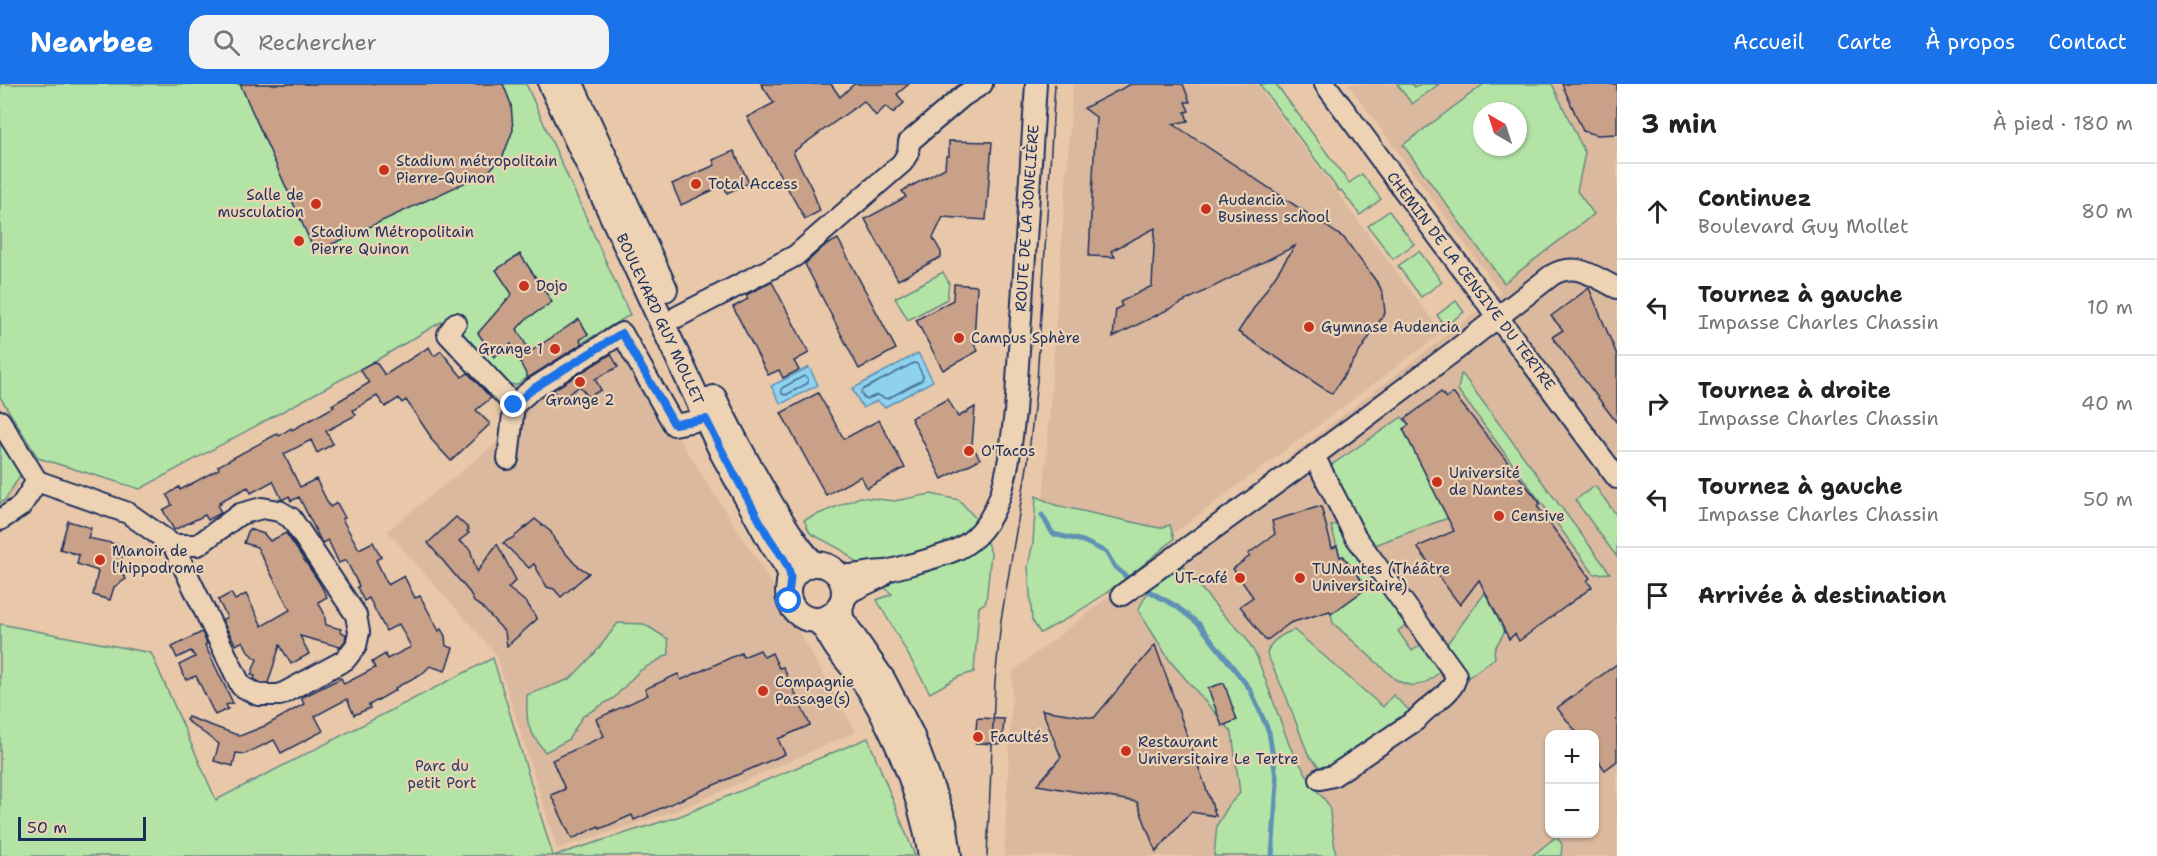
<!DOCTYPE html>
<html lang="fr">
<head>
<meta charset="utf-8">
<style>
  :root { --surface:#fff; --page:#f2f2f2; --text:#222; --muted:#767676; --line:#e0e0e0; --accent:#1a73e8 }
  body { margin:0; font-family:"Shantell Sans",sans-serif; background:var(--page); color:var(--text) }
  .controls { position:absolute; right:18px; bottom:18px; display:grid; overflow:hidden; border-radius:12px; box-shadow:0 2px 4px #0004 }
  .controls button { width:54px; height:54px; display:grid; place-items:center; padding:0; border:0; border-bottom:2px solid var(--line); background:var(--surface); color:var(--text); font:30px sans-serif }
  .compass { position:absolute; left:1473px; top:18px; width:54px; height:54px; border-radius:50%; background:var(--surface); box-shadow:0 2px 4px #0004; rotate:321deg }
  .scale { position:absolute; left:18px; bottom:15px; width:128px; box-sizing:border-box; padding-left:6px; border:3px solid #1b2f5e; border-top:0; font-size:16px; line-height:21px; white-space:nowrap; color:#1b2f5e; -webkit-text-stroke:4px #edd3b4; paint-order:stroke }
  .stop { position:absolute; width:18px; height:18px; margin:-14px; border:4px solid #1a73e8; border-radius:50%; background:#fff }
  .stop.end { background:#1a73e8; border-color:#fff; box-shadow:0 2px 6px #0008 }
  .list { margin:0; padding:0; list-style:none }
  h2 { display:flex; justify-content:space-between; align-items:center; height:78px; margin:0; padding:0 24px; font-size:26px }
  h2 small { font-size:20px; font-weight:400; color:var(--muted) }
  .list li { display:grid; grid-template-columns:39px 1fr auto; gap:18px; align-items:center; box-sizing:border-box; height:96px; padding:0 24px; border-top:2px solid var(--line) }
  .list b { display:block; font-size:22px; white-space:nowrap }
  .list p { margin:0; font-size:20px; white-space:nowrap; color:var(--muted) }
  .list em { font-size:20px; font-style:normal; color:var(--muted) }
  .icon { flex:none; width:33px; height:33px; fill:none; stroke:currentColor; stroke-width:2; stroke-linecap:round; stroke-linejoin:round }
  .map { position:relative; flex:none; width:1617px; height:772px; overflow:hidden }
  header { display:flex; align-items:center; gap:36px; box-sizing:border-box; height:84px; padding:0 30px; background:var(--accent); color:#fff }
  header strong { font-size:28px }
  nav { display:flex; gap:33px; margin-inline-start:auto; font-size:21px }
  .search { width:420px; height:54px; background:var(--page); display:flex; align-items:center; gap:15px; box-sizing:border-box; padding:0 21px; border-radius:18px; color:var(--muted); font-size:22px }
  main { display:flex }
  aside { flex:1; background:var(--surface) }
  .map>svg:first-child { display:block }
  .built { fill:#dbb99e; fill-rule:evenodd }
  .green { fill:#b3e4a5; stroke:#678a82; stroke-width:1.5; fill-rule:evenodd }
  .water { fill:#8ed2ef; stroke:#6091b5; stroke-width:1.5 }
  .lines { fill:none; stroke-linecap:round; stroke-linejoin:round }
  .shore { stroke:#497098; stroke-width:1.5 }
  .stream { stroke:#6091b5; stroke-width:5 }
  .building { fill:#c9a189; stroke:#1b2f5e; stroke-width:1.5 }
  .minor-casing { stroke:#1b2f5e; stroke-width:24 }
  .major-casing { stroke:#1b2f5e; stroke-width:28 }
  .minor { stroke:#edd3b4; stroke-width:20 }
  .major { stroke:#edd3b4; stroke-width:24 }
  .tram { stroke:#1b2f5e; stroke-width:1.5 }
  .route { stroke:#1a73e8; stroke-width:8 }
  .poi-dot { fill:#c8321e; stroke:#edd3b4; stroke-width:2 }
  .labels { text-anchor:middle; stroke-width:4.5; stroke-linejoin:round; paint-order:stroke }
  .poi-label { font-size:15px; fill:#1b2f5e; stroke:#edd3b4; text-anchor:start }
  .street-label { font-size:15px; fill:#1b2f5e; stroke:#edd3b4 }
  .park-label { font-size:15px; fill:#2a4165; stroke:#edd3b4 }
</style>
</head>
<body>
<header>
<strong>Nearbee</strong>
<div class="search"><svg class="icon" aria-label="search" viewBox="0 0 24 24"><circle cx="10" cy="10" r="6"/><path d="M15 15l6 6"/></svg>Rechercher</div>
<nav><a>Accueil</a><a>Carte</a><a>À propos</a><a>Contact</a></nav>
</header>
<main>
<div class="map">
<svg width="1617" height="772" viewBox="0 0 1617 772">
  <rect width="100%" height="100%" fill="#e8c8a9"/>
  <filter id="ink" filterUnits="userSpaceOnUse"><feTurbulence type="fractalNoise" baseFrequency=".0167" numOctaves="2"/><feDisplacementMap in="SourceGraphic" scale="12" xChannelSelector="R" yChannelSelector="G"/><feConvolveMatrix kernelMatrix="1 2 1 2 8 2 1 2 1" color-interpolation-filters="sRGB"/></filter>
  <g filter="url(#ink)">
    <g class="built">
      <polygon points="1073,0 1256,0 1442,249 1146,470 1042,431"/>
      <path d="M1348 0H1617V772H1004L1013 587 1501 209ZM1482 27H1518V63H1482ZM1550 650H1594V750H1550Z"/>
      <polygon points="617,259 766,490 856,648 678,726 557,765 496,570 387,447 504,353 503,332"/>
      <polygon points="0,352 24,391 8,418 0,423"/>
    </g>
    <g class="green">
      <polygon points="0,0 526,0 630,231 582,259 516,301 497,298 441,238 375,277 140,405 38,374 0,313"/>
      <polygon points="1262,0 1276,0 1349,99 1362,90 1381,115 1360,131 1341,106 1339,107 1260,1"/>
      <polygon points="1397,0 1412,0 1415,3 1420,0 1439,0 1412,20"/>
      <path d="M1484 0H1552L1585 69 1577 107 1594 130 1504 199 1403 61ZM1482 27H1518V63H1482Z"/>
      <polygon points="1389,127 1414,160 1393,175 1368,142"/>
      <polygon points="1419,167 1442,198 1421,213 1398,182"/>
      <polygon points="943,188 949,199 947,215 908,236 895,214"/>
      <polygon points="1456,217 1464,228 1445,242 1437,231"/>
      <polygon points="1461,290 1463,291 1610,489 1594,490 1458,306"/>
      <polygon points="1402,333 1409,341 1403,345 1448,434 1369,463 1330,382"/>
      <polygon points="0,359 21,390 5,416 0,419"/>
      <polygon points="1595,402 1617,432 1617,473 1575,416"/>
      <polygon points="931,410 959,416 979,438 991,469 986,518 979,523 974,588 958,593 930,609 877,516 892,510 842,466 810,449 804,436 860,413 894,417"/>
      <path d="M1036 412 1055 421 1159 444 1170 441 1174 455C1134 490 1089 525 1040 549L1032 536 1028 482 1033 459Z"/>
      <path d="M1341 438 1408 539 1398 547 1412 567 1422 560 1440 584C1438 590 1436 591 1431 595 1418 604 1408 603 1395 595L1333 539 1331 530 1366 504 1344 472 1340 473 1331 442Z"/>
      <polygon points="1183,483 1220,527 1245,552 1257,573 1290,663 1312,700 1329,721 1336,772 1214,772 1217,741 1229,721 1240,709 1232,648 1170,577 1138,526 1157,492"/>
      <polygon points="1485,509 1505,547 1494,566 1495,574 1466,595 1443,565"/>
      <path d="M618 539 644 540 668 555 669 570 639 587 614 614 583 632 568 656 545 668C527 644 526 641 527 611L570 595 595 569Z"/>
      <polygon points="0,540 151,569 216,716 493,574 553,772 680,732 868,654 915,772 0,772"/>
      <path d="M1294 546 1383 623 1393 611 1411 628 1344 679 1325 685 1318 682 1308 670 1286 612 1267 570C1269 557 1283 550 1294 546Z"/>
      <polygon points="1557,752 1562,761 1561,772 1532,772"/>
    </g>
    <g class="water">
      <polygon points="918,269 933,297 885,323 877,317 863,324 852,305"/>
      <polygon points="809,283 818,301 781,320 771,302"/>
    </g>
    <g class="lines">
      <g class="shore">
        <polygon points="914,279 917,280 923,292 922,296 887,315 877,311 867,315 864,314 861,309 862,306"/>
        <polygon points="804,292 808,294 808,299 786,311 782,310 782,304"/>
      </g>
      <g class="stream">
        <polyline points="1042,431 1053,450 1083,457 1106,468 1115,483 1129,495"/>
        <polyline points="1145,505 1176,522 1199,540 1250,605 1269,648 1277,699 1272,772"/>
      </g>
    </g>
    <g class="building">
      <polygon points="240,0 503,0 511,20 513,46 503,72 488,88 315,168"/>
      <polygon points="761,0 831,0 840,13 854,0 909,0 897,10 904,19 893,29 886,22 876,32 864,17 793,68 812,105 820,127 805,135 747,33 774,19"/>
      <polygon points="1131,0 1183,0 1190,18 1185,18 1189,27 1185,28 1188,37 1173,40 1344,154 1379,201 1383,210 1385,229 1332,310 1238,248 1295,162 1113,253 1116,225 1122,222 1120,218 1152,202 1155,144 1111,167 1115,173 1089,172 1096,33 1084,24"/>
      <polygon points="1562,0 1617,0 1617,50 1597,51 1583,47"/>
      <polygon points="949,57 992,58 986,136 943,133 933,154 941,168 941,173 898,196 865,135 906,113 902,107 945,84 946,72 949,72"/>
      <polygon points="734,67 749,99 727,109 724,101 681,121 672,100 715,81 713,76"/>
      <polygon points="838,155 896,265 859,285 805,180 823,163"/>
      <polygon points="520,170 552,218 525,236 517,245 530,268 579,235 588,250 580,256 582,260 528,294 511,260 494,273 478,249 512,210 496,186"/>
      <polygon points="772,198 809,269 794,277 799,286 783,294 779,286 768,291 733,223 748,215 746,211"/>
      <polygon points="954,200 977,202 974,259 978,267 943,286 916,236 953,216"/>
      <polygon points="1589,204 1617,271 1617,339 1552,253 1563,246 1551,232"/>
      <polygon points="429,263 434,272 441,267 462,293 468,289 491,314 476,326 490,340 451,377 430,354 431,353 406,316 402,319 399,314 385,323 377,312 353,326 356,331 326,347 333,360 317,369 311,356 284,370 300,403 316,395 330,423 337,419 345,434 342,435 359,465 373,458 381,473 376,476 388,501 404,492 415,514 420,512 439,547 441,545 445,552 446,562 453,564 445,587 430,582 423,589 395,604 396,606 369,621 370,624 354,631 347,615 315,632 323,647 281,669 274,656 245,670 236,669 233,682 214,677 219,660 186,636 188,633 240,652 267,641 304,620 301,614 341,594 344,600 375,584 372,578 385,570 387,575 411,563 399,540 386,547 369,514 364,517 357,503 359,502 346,476 339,479 328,456 322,459 299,413 291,417 289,412 282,416 273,397 251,409 248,403 219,418 221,420 218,422 221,429 208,436 205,431 174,446 163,426 172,421 167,411 179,403 180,406 219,385 218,382 277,350 279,352 291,344 292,346 334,323 332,321 369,299 360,285 375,277 385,291"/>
      <polygon points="611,270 618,283 595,295 601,306 588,313 580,302 560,316 553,306"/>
      <polygon points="1441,308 1446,314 1453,309 1540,419 1537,422 1590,494 1587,497 1592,503 1519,557 1515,550 1509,555 1479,496 1460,521 1417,463 1454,447 1403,345 1409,341 1405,335"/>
      <polygon points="818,309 844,355 879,336 905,384 867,404 861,392 826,411 781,329"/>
      <polygon points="948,315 958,333 975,323 972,361 980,375 942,395 911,334"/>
      <polygon points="1321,422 1332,464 1337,462 1340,473 1343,472 1367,504 1331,530 1330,527 1290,539 1266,557 1240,522 1253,513 1233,485 1250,472 1248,470 1275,450 1272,437"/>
      <polygon points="456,433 469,445 467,447 469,449 459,457 470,465 477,488 497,460 516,496 508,504 527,519 537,535 507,562 505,548 482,523 474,518 470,509 428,459"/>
      <polygon points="535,435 551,448 555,457 576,481 589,489 561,513 554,505 547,503 534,480 529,484 503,459 514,453"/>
      <polygon points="68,437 91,444 88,454 125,462 119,486 126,495 114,503 110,516 93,511 98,487 77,480 79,471 60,465"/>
      <polygon points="249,445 264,450 270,457 286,449 319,498 327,513 318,518 324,529 326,541 341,545 340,548 346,550 345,557 340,563 300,552 309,570 291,580 280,561 268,599 261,599 254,595 255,592 251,591 257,575 249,569 243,557 236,561 222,536 227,533 218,516 231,509 235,516 246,510 262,542 290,526 257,463 244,459"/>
      <polygon points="202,548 207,560 205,561 233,619 226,621 228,625 215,631 196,592 186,596 179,581 195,573 191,567 177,574 172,563"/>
      <polygon points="1155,561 1216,732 1191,728 1156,768 1137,718 1037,701 1061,673 1042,626 1094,634"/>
      <polygon points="760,566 764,573 772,569 779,584 783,583 810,641 778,655 785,670 634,736 632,731 600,745 599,742 572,755 551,711 565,705 552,676 604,652 596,635 648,611 645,605 678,590 681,596 741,569 743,573"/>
      <polygon points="1617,580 1617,677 1605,686 1594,671 1594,651 1579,651 1557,624"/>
      <polygon points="1224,599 1237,636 1222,642 1208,604"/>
      <polygon points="977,634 1004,635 1002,660 975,659"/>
    </g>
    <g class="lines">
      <g class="minor-casing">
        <g id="minor">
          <polyline points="1325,0 1617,394"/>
          <polyline points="677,233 795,172 902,79 908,69 909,58 963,12 982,0"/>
          <polyline points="456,239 448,250 514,321"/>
          <polyline points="0,337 37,397 21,422 0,436"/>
          <path d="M1314 372 1355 452 1456 591C1455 610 1427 621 1416 636L1333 692 1320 695"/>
          <polyline points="508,375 514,321 531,306 622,249 674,341 706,335"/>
          <polyline points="37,397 128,429 173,461 241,602 258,611 280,611 345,576 356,562 359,548 356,531 291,434 279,427 262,424 240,430 198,461 173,461"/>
          <path d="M837 490C854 494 870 486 887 487 910 480 936 475 958 465 1006 441 1009 374 1015 328L1036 0"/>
          <path d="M1122 511 1314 372 1457 265 1552 191C1577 177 1594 193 1617 204"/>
          <polyline points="842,516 852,507 881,493"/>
        </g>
      </g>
      <g class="major-casing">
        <g id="major">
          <polyline points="551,0 722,368 771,458 787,482 791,493 789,498"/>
          <polyline points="571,0 665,205"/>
          <path d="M714 314C726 341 795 472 816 480"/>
          <circle cx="816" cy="508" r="28"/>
          <polyline points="840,521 841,535 883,596 911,650 944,738 949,772"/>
          <path d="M817 536C826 543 831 555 838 565 848 578 860 591 869 605 899 656 922 714 931 772"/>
        </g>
      </g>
      <use href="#minor" class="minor"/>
      <use href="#major" class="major"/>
      <polyline class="tram" points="987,772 995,598 1001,536 1028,377 1037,297 1055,0"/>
    </g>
  </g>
  <g class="lines" filter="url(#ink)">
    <path class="route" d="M514 321 531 306 622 249 674 340 706 335C725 374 746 412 767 450 774 463 787 475 790 490 792 498 787 507 789 517"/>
  </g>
  <g class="poi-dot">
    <circle cx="384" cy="86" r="6"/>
    <circle cx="696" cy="100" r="6"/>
    <circle cx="316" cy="120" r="6"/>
    <circle cx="1206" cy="125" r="6"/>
    <circle cx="299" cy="157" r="6"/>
    <circle cx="524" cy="202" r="6"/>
    <circle cx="1309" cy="243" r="6"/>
    <circle cx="959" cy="254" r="6"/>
    <circle cx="555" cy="265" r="6"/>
    <circle cx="580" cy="298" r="6"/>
    <circle cx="969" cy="367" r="6"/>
    <circle cx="1437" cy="398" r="6"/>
    <circle cx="1499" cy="432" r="6"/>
    <circle cx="100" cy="476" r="6"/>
    <circle cx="1240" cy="494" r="6"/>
    <circle cx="1300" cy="494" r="6"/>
    <circle cx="763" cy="607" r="6"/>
    <circle cx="978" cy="653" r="6"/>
    <circle cx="1126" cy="667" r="6"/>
  </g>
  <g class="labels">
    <g class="poi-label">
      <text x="396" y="82">Stadium métropolitain<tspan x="396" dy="17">Pierre-Quinon</tspan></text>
      <text x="708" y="105">Total Access</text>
      <text x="304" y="116" text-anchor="end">Salle de<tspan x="304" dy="17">musculation</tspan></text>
      <text x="1218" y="121">Audencia<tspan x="1218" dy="17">Business school</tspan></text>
      <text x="311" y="153">Stadium Métropolitain<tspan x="311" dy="17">Pierre Quinon</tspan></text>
      <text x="536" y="207">Dojo</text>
      <text x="1321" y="248">Gymnase Audencia</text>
      <text x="971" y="259">Campus Sphère</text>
      <text x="543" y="270" text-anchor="end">Grange 1</text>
      <text x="580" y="321" text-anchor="middle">Grange 2</text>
      <text x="981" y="372">O'Tacos</text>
      <text x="1449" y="394">Université<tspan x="1449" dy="17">de Nantes</tspan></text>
      <text x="1511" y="437">Censive</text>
      <text x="112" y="472">Manoir de<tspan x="112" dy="17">l'hippodrome</tspan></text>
      <text x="1312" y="490">TUNantes (Théâtre<tspan x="1312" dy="17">Universitaire)</tspan></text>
      <text x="1228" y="499" text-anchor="end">UT-café</text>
      <text x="775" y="603">Compagnie<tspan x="775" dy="17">Passage(s)</tspan></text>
      <text x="990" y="658">Facultés</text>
      <text x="1138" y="663">Restaurant<tspan x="1138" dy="17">Universitaire Le Tertre</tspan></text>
    </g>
    <g class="street-label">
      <text transform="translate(1027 134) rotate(-86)" y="5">ROUTE DE LA JONELIÈRE</text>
      <text transform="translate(1471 197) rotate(53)" y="5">CHEMIN DE LA CENSIVE DU TERTRE</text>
      <text transform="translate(660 235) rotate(65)" y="5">BOULEVARD GUY MOLLET</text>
    </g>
    <g class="park-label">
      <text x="442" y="687">Parc du<tspan x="442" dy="17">petit Port</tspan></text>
    </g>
  </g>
</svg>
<div class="controls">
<button>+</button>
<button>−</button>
</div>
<svg class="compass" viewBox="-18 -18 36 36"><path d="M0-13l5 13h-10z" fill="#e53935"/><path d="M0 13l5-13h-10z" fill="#767676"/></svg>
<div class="scale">50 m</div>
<div class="stop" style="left:789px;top:517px"></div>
<div class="stop end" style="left:514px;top:321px"></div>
</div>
<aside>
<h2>3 min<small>À pied · 180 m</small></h2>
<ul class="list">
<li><svg class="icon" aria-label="ahead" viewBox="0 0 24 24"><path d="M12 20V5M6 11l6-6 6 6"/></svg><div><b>Continuez</b><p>Boulevard Guy Mollet</p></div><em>80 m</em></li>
<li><svg class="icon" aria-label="left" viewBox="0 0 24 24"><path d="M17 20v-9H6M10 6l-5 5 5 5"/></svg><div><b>Tournez à gauche</b><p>Impasse Charles Chassin</p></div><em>10 m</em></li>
<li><svg class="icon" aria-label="right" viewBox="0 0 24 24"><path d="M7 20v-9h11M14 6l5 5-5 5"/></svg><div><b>Tournez à droite</b><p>Impasse Charles Chassin</p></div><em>40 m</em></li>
<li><svg class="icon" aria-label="left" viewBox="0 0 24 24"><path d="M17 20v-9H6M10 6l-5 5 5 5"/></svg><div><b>Tournez à gauche</b><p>Impasse Charles Chassin</p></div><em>50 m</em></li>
<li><svg class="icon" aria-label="arrive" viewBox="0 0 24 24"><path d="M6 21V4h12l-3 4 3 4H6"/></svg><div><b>Arrivée à destination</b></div></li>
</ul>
</aside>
</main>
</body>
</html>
